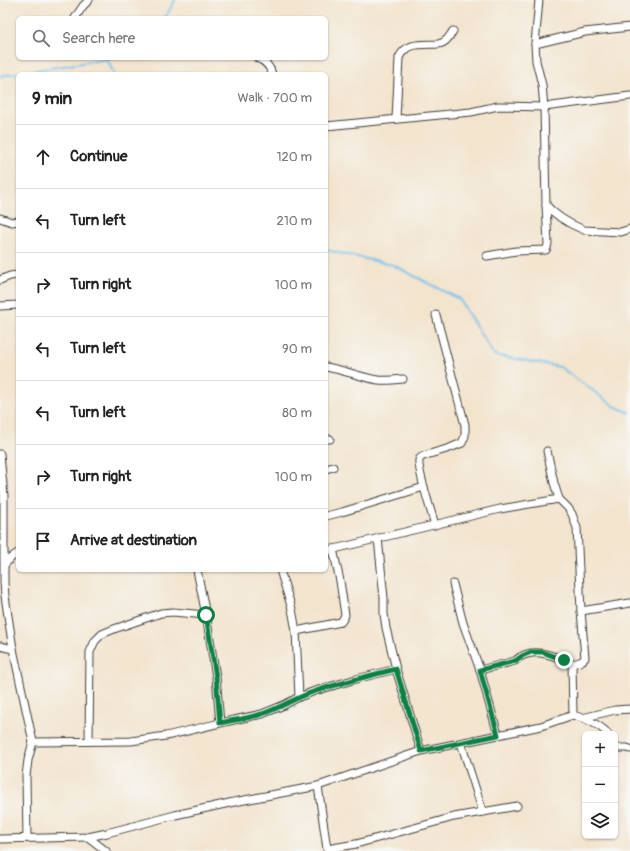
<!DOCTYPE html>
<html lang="en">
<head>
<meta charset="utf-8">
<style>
  :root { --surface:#fff; --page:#f6f6f6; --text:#222; --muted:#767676; --line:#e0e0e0 }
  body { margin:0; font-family:Pangolin,sans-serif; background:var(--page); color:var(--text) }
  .controls { position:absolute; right:12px; bottom:12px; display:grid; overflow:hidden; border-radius:6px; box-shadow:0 1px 3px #0004 }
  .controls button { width:36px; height:36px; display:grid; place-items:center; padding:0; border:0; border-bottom:1px solid var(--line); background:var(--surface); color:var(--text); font:20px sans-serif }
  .stop { position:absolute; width:12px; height:12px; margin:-9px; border:3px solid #0b8043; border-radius:50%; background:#fff }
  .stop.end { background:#0b8043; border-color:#fff; box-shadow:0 1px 4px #0008 }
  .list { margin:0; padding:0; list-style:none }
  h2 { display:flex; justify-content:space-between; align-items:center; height:52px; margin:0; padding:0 16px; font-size:17px }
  h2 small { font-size:13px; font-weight:400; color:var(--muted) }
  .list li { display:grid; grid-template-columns:26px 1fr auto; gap:12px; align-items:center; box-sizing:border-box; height:64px; padding:0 16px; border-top:1px solid var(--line) }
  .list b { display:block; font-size:15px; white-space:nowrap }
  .list em { font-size:13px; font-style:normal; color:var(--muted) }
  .icon { flex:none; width:22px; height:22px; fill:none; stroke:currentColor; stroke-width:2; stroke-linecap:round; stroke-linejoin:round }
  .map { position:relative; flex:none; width:630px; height:851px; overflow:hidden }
  .search { position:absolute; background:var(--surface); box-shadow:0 1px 3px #0004; left:16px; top:16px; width:312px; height:44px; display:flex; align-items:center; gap:10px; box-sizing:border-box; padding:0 14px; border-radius:6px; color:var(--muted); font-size:15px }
  .panel { position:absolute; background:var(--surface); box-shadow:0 1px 3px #0004; left:16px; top:72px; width:312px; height:500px; border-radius:6px }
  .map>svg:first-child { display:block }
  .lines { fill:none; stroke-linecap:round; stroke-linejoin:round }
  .stream { stroke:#71c0ec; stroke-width:2 }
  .street-casing { stroke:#3c3a37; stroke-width:9 }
  .street { stroke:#fff; stroke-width:7 }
  .route { stroke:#0b8043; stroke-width:5 }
</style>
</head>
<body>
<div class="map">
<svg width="630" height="851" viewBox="0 0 630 851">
  <rect width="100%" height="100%" fill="#f6f6f2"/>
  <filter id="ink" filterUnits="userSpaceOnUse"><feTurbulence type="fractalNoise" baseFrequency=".025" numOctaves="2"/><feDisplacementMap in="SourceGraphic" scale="8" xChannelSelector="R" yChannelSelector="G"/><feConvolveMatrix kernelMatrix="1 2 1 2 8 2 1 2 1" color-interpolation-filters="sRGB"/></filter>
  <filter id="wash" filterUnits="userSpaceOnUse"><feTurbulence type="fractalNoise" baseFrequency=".012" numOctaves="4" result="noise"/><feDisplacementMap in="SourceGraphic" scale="16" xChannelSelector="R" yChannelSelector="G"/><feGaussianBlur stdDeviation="0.9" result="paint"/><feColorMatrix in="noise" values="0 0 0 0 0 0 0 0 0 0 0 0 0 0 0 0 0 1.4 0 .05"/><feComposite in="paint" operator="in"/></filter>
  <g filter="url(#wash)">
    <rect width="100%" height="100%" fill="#f3e4ce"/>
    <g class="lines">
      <g class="stream">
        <polyline points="163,18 167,15 175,0"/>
        <polyline points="107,59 114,74"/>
        <polyline points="0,76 107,59 109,58"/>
        <polyline points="326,250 393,265 459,299 494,355 560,367 614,406 630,413"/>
      </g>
    </g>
  </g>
  <g filter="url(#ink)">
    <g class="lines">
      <g class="street-casing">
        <g id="street">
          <polyline points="539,0 535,44 536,61 542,85 544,107 546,205 552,211 561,218 571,224 584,230 621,232 630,229"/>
          <polyline points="75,18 83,6 89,0"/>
          <polyline points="535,44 585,32 630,27"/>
          <path d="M257 58C265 61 270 66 272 74"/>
          <path d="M396 119 399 58C406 41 423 45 438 44 446 43 449 37 453 31"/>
          <polyline points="326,126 471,112 498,106 544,107 630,96"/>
          <polyline points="0,218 12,222 18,221"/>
          <polyline points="487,256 516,251 546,250 547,248 548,244 546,205"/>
          <polyline points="0,280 10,276 18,275"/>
          <polyline points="0,306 18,305"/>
          <path d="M326 367C344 370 360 377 378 380 386 381 395 380 403 379"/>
          <polyline points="326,439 330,439"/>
          <polyline points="0,454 4,496 4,582 5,596 13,649 33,742"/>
          <polyline points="326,469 333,467"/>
          <polyline points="559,499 568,508 572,514 577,528 581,611"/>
          <polyline points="326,516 342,512 424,487"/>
          <path d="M435 525C432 514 417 469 419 460 420 457 421 458 423 456L450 448 462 443 465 436V425L436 315"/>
          <polyline points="378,538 384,598 384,614 386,628 396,669"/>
          <polyline points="326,551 500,509 559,499 554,483 547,451"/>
          <polyline points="5,564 12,557 18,553"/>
          <polyline points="197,570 206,615 216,677 220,723"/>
          <polyline points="280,570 292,609 296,631 299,697"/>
          <polyline points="453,584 463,623 480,670"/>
          <polyline points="296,631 341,622 343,619 345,615 340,581 333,549"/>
          <polyline points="0,646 13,649"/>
          <path d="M572 663 573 715C584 718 601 725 608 734"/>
          <polyline points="582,718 615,710 630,709"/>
          <polyline points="498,735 541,726 573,715"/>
          <polyline points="89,741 90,652 95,641 102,634 114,629 161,613 173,612 206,615"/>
          <polyline points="461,743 483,812"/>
          <polyline points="615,748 627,748 630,749"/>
          <path d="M421 751 498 735 480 670 515 661C529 648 546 653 562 659 565 660 568 662 571 663 576 664 582 662 585 658L581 611 630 603"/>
          <polyline points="318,786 327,849 356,844 454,817 517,806"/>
          <polyline points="88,837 106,851"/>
          <polyline points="0,839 88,837 107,833 145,823 175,815 234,802 318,786 421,751 396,669 356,679 315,691 299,697 284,705 262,714 220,723 166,736 131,741 33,742 28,760 26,776 27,838"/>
        </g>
      </g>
      <use href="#street" class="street"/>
    </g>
  </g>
  <g class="lines" filter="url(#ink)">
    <path class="route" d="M206 615 216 677 220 723C234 720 249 718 262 714 280 708 295 698 313 692 340 683 368 676 396 669L421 751 498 735 480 670 515 661 522 656 531 652H542L564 660"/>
  </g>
</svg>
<div class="controls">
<button>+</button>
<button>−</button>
<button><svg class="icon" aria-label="layers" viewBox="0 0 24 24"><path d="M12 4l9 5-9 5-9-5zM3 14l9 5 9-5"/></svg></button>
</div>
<div class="stop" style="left:206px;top:615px"></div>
<div class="stop end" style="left:564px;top:660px"></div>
<div class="search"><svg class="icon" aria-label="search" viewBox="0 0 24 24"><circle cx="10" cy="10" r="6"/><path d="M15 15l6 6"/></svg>Search here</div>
<section class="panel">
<h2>9 min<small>Walk · 700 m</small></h2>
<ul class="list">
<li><svg class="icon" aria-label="ahead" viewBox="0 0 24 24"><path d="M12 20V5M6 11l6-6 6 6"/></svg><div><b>Continue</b></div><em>120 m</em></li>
<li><svg class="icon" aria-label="left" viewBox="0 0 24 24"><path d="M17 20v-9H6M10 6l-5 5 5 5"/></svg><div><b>Turn left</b></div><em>210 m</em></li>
<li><svg class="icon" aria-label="right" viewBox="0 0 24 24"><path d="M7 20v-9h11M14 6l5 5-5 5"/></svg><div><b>Turn right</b></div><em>100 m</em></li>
<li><svg class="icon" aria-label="left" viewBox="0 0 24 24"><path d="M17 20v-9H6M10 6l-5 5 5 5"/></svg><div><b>Turn left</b></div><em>90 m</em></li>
<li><svg class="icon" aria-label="left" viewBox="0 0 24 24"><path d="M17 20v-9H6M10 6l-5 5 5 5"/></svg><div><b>Turn left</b></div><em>80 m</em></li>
<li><svg class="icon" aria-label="right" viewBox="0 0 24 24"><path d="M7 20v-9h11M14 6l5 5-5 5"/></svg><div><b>Turn right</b></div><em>100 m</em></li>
<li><svg class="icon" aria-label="arrive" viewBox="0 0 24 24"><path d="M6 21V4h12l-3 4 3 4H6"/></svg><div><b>Arrive at destination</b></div></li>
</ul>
</section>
</div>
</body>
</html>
